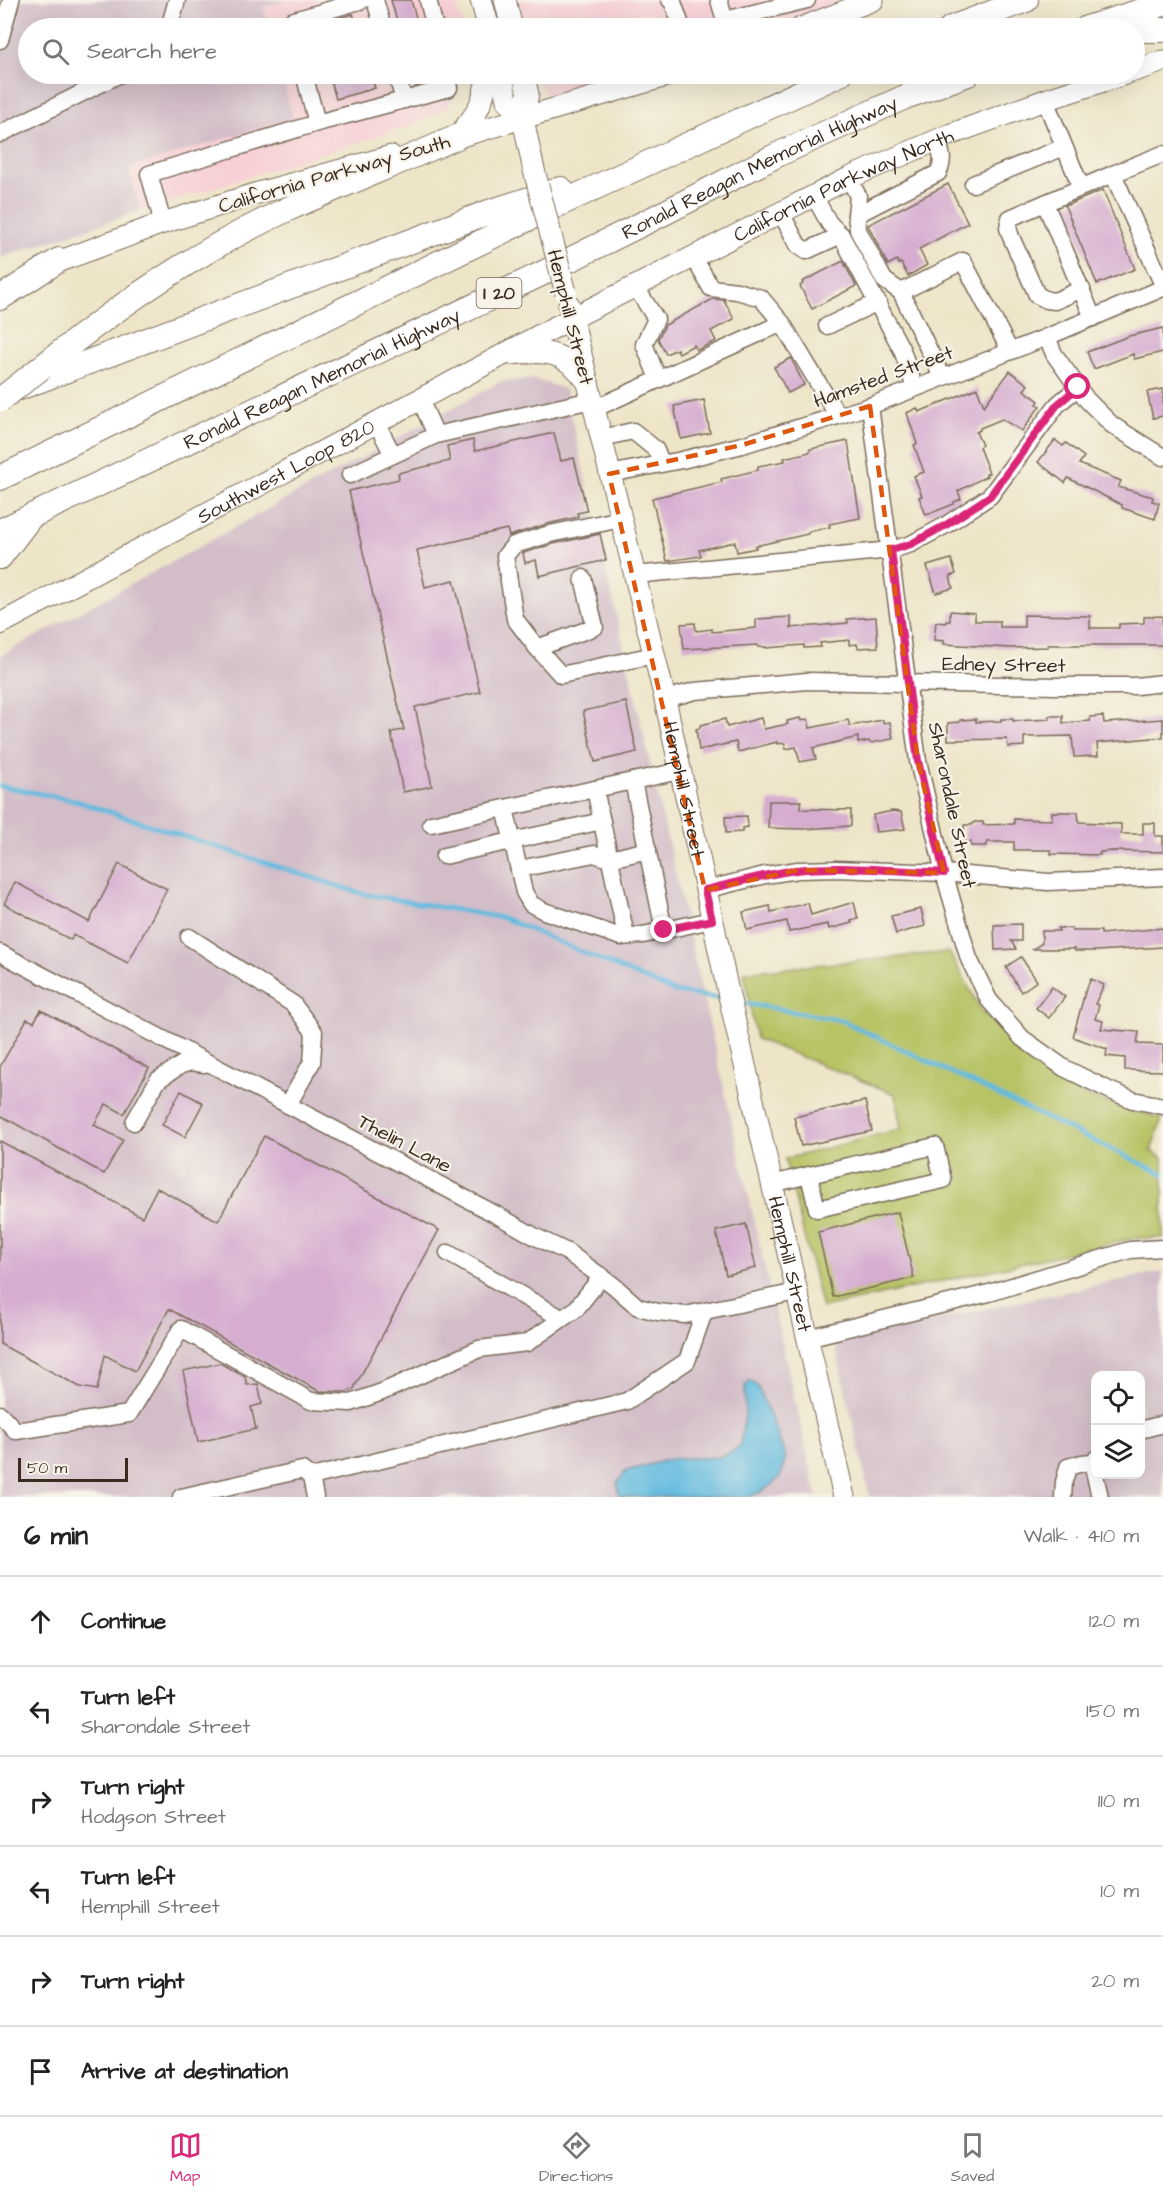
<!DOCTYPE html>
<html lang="en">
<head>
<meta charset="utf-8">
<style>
  :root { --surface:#fff; --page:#f6f6f6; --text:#222; --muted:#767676; --line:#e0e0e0; --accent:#db2777 }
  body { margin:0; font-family:"Architects Daughter",sans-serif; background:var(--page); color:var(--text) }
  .controls { position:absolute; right:18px; bottom:18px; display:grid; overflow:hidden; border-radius:12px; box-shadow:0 6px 24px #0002 }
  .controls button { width:54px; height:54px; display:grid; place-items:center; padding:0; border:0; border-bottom:2px solid var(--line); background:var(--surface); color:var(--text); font:30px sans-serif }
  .scale { position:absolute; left:18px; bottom:15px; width:110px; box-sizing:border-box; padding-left:6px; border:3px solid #3b2a1e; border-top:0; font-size:16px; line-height:21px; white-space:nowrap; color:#3b2a1e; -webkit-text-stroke:4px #f7f3e8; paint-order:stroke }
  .stop { position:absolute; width:18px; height:18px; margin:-14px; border:4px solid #db2777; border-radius:50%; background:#fff }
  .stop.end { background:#db2777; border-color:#fff; box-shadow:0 2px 6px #0008 }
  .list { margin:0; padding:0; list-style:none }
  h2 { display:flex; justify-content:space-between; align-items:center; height:78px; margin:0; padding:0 24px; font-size:26px }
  h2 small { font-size:20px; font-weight:400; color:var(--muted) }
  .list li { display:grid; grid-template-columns:39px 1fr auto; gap:18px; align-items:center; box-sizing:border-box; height:90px; padding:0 24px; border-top:2px solid var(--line) }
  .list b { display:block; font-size:22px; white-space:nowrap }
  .list p { margin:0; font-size:20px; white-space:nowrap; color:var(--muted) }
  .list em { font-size:20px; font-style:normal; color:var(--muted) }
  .icon { flex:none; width:33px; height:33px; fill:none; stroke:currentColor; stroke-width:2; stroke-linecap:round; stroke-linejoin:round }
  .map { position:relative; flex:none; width:1163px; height:1497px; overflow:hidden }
  .search { position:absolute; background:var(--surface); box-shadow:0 6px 24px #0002; left:18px; right:18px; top:18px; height:66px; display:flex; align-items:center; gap:15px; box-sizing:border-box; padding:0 21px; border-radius:33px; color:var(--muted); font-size:22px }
  .sheet { height:618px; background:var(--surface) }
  nav { display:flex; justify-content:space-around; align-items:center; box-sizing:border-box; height:84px; border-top:2px solid var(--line); background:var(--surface); font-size:16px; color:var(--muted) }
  nav a { display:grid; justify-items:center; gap:3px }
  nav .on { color:var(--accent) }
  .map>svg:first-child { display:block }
  .built { fill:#f7cfd4 }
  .industrial { fill:#d2bdc8; fill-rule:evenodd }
  .green { fill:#b7c365; stroke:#797642; stroke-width:1.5 }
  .water { fill:#61badf; stroke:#4e727e; stroke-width:1.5 }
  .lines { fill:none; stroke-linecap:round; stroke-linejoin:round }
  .stream { stroke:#61badf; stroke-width:4.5 }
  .building { fill:#d6add0 }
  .minor-casing { stroke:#7a6b5a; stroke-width:19 }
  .major-casing { stroke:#7a6b5a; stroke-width:23 }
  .highway-casing { stroke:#7a6b5a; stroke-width:26 }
  .minor { stroke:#fff; stroke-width:16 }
  .major { stroke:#fff; stroke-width:21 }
  .highway { stroke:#fff; stroke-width:24 }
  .major-bridge-casing { stroke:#7a6b5a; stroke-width:23; stroke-linecap:butt }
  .highway-bridge-casing { stroke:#7a6b5a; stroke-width:26; stroke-linecap:butt }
  .major-bridge { stroke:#fff; stroke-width:21 }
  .highway-bridge { stroke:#fff; stroke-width:24 }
  .route { stroke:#db2777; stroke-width:8 }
  .marked { fill:none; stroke:#df570d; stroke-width:4.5; stroke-dasharray:12 8; stroke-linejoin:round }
  .labels { text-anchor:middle; stroke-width:4.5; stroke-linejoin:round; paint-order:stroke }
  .shield { fill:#f7f3e8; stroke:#73665b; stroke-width:1.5 }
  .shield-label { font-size:18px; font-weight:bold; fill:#3b2a1e }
  .street-label { font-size:20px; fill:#3b2a1e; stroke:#f7f3e8 }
</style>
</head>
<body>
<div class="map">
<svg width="1163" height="1497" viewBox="0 0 1163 1497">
  <rect width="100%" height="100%" fill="#f7f3e8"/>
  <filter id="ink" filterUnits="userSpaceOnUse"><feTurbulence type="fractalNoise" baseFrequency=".0167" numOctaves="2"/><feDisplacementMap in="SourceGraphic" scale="12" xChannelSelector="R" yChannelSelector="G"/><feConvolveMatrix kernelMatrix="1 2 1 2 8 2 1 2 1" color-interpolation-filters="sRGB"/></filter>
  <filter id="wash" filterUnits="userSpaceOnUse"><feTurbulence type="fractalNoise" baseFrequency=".008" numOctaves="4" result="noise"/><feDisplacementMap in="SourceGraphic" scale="24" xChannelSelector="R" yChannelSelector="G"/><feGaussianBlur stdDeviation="1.35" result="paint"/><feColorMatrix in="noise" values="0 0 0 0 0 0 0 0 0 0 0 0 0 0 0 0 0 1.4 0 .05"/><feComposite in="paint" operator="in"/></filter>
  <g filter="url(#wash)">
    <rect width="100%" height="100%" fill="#eee5c9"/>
    <g class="built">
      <polygon points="286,0 456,0 464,28 269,28 263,7"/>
      <polygon points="518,0 840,0 806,16 766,28 524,28"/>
      <polygon points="281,74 464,74 449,107 410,126 140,211 128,168 293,118"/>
      <polygon points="534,74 618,74 546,95"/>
    </g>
    <g class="industrial">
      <polygon points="0,0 286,0 263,7 269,28 28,28 28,74 281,74 293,118 128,168 140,211 0,258"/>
      <polygon points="534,379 565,389 817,1497 0,1497 0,656 500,382"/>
      <path d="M1163 1271V1497H870L834 1341ZM1096 1376H1140V1474H1096Z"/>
    </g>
    <polygon class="green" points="949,952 982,1011 1028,1057 1082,1095 1162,1119 1151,1151 1163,1158 1163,1238 1135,1238 822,1308 785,1159 901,1129 895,1094 756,1039 744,972"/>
    <path class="water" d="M750 1381 757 1385C763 1399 785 1448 785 1460 785 1479 765 1492 748 1497H619L617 1483 626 1471 671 1459 719 1457 734 1451 740 1444 745 1416V1386Z"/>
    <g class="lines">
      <g class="stream">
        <polyline points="0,786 73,800 359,893 503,918 675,992 723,999"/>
        <polyline points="737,1002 841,1020 1163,1174"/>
      </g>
    </g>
    <g id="blocks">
      <g class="building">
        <polygon points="391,0 411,0 419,28 399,28"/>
        <polygon points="353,14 357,28 312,28 312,26"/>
        <polygon points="329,74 370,74 375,88 336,99"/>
        <polygon points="412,74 432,74 434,81 416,86"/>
        <polygon points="948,184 968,223 919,249 927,265 908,276 901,263 899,264 897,260 888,265 868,225"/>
        <polygon points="1103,190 1135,269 1097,284 1065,206"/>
        <polygon points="843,261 856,286 812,309 800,286 803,284 802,282"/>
        <polygon points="713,299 724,300 734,319 711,331 716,341 697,350 694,345 679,353 677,349 666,354 658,339 665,325"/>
        <polygon points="1163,328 1163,352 1134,359 1133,354 1094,369 1087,352 1129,336"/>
        <polygon points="791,358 804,385 788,393 774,367"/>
        <polygon points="1010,371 1028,385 1024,390 1039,401 1037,404 1040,406 1022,431 1002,419 980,428 980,430 976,432 982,445 979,447 989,473 986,474 987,476 958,491 961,499 954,502 954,504 926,515 919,497 922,496 914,476 924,472 914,445 917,444 907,413 917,408 919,412 977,388 984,406"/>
        <polygon points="1163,389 1163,416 1153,418 1147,392"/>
        <polygon points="704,400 710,433 681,439 674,406"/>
        <polygon points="554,433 561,461 574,458 587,511 577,513 578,517 547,524 509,536 507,529 417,550 425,587 454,580 480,692 415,707 432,786 403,792 391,732 404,730 349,491 399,479 398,473 450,461 447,446 473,440 475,451"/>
        <polygon points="1055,440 1063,446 1066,443 1084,457 1079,464 1121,481 1118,487 1153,497 1152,501 1159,503 1155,519 1122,508 1122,505 1068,478 1065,483 1038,462"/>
        <polygon points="848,441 860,518 829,524 830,527 808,532 808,534 755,546 756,548 737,552 735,542 699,550 701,556 667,561 652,498 722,482 721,479 758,470 758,466 785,461 784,458 810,452 810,449"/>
        <polygon points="600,534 606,560 539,576 536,560 525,563 523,553 553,544"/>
        <polygon points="951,559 956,574 950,576 953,588 936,593 927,566"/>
        <polygon points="950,611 975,613 975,621 1000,621 1000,627 1024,627 1024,615 1090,616 1090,628 1119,628 1119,624 1144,623 1144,617 1162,616 1163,645 1048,645 1048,647 1010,648 944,644 944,641 934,640 936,622 946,623 946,621 950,621"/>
        <polygon points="791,617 791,628 848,623 847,619 876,617 878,647 858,648 857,644 849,645 849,640 820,643 821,647 804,648 804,645 766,648 766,647 758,647 758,645 684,649 681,624 695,623 696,631 712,629 712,632 756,628 756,619"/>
        <polygon points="626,702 637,752 595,762 583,711"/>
        <polygon points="1049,716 1063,716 1063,723 1090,721 1090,717 1103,716 1104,723 1163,719 1163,737 1097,743 1098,756 1074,757 1072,736 1024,737 1024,746 1008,747 1007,739 948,740 948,723 960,722 960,720 976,719 976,722 1001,721 1001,719 1013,719 1013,721 1034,720 1049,719"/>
        <polygon points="761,718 764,729 788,724 787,721 800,718 801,721 808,719 810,728 848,720 850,726 883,720 883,723 890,722 893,739 870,743 869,741 858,743 858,737 813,748 816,759 800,762 796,747 786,749 785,743 777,744 777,742 738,752 736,742 699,750 696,729 700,728 700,725 725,719 727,727"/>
        <polygon points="769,801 801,801 801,809 851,810 851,826 803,829 768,828"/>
        <polygon points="892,811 901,812 905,829 876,832 873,815"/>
        <polygon points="1052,812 1078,812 1079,822 1121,824 1121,834 1143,834 1143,823 1155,823 1155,836 1163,836 1163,852 1112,851 1100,852 1100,855 1051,854 1051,850 1014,850 1014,842 987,842 987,846 971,846 971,842 965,843 964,825 972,825 974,822 983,822 983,825 1014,824 1014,819 1052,820"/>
        <polygon points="747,816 748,827 742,828 742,832 726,833 725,817"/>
        <polygon points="119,864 167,889 128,963 73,935 71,940 4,904 15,882 89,922"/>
        <polygon points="854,902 858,919 851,921 852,923 829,929 828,924 789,932 787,921 747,930 743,912 770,906 771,912 808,903 811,915"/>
        <polygon points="921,909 925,926 896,934 891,916"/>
        <polygon points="1021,924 1021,941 1011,941 1016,949 995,950 994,925"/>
        <polygon points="1058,928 1072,928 1072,931 1101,931 1101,934 1163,928 1163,947 1096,951 1075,951 1075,949 1033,949 1042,943 1042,931 1059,931"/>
        <polygon points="1021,957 1037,981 1021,992 1006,967"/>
        <polygon points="1091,979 1104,985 1095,1004 1099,1005 1095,1019 1103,1021 1101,1029 1139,1032 1137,1044 1163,1045 1163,1071 1125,1070 1125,1058 1106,1056 1107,1049 1073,1037 1085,992"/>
        <polygon points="1052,987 1065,997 1049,1018 1036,1008"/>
        <polygon points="41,1010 149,1068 124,1114 106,1104 94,1125 123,1140 104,1174 0,1115 0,1067 27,1019 34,1022"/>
        <polygon points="181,1091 203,1103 185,1137 162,1125"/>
        <polygon points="865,1101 872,1131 801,1146 794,1117"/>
        <polygon points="264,1136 439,1230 353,1390 346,1392 319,1391 169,1309 135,1371 105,1355 97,1390 80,1387 0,1344 0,1141 142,1217 157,1188 218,1221"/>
        <polygon points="898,1212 914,1278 833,1297 818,1232"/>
        <polygon points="746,1224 756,1268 726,1275 716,1231"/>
        <polygon points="220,1363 245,1377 247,1385 258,1384 262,1404 251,1407 256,1429 198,1442 183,1371"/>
      </g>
    </g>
  </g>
  <g filter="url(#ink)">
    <use href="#blocks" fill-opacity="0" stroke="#7a6b5a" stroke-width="1.5"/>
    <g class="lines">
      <g class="minor-casing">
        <g id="minor">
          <polyline points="375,0 383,28"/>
          <polyline points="428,0 435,28"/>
          <polyline points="670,0 673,2 682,28"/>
          <polyline points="719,0 727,28"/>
          <polyline points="725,20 807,0"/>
          <polyline points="169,28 177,0"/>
          <polyline points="293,28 291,21 363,0"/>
          <polyline points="0,40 11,0"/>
          <polyline points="304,74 317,123"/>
          <polyline points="396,74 404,100"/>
          <polyline points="1045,100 1081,187"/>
          <polyline points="0,134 120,74"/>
          <polyline points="1113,174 1163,154"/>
          <polyline points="849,178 858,196 856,215 858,230 884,280 901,292"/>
          <polyline points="973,184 1064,147"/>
          <polyline points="1045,203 1010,218 1008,228 1011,237 1037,295 1047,300 1055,301 1082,289"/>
          <polyline points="781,213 798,245 806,251 841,235 829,223 814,196"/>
          <path d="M856 215 938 173C945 160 941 152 937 140"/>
          <polyline points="163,223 149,174 317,123 449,88 446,74"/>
          <polyline points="841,235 902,350 915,388"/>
          <polyline points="693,256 711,288 737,291 761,298 782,323 838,416"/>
          <polyline points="635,286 656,319 644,344 658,379"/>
          <polyline points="1093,318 1045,203 1113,174 1163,285"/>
          <polyline points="827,326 878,302"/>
          <polyline points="1047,337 1054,354 1087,400 1112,425 1163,457"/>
          <polyline points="942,377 901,292 963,261 1010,351"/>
          <polyline points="420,399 436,435"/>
          <polyline points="870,406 918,761 944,873 969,959 989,1000 1022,1038 1064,1068 1111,1091 1133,1100 1163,1106"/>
          <polyline points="594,409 782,323"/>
          <polyline points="376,422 393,455"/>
          <polyline points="601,438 633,431 655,449 662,463"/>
          <polyline points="609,474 682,460 742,445 870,406 1047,337 1163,288"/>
          <polyline points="350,475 436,435 592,400"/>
          <polyline points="621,519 550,534 514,545 505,556 515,619 537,648 561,675 654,655"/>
          <polyline points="635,575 891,550 911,544 946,525 990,496 1057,405 1078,387"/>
          <polyline points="537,648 595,627 583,578"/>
          <polyline points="665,699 695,691 807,681 1055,686 1136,686 1163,683"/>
          <polyline points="680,771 505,808 524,892 531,904 544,911 621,937 643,935 712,920"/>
          <polyline points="633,781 664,930"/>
          <polyline points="595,789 626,936"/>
          <polyline points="431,824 505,808"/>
          <polyline points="444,856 602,821"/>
          <polyline points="519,869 594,854 610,859 648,850"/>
          <polyline points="705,890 765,875 798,870 836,869 944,873 1048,882 1163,877"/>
          <polyline points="189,937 293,1004 314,1032 312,1062 288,1105"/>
          <polyline points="0,953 495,1214 534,1236 567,1252 613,1285 638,1307 658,1312 685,1315 797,1292"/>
          <polyline points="134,1122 158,1080 181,1065 191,1062 204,1064"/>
          <polyline points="772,1184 809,1175 817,1209 943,1180 935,1146 809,1175"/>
          <polyline points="448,1253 561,1318"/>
          <polyline points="807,1338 989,1293 1130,1250 1163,1248"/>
          <polyline points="0,1414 16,1431 129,1414 181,1329 311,1401 351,1403 382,1392 479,1349 527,1343 576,1309 602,1276"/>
          <polyline points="1140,1430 1163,1424"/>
          <polyline points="1096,1459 1092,1462 1100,1497"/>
          <polyline points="181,1497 302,1470 311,1477"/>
          <polyline points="315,1497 311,1477 627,1401 687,1361 704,1312"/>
          <polyline points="1063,1497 1064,1482 1068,1467 1082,1463 1092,1462"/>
        </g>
      </g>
      <g class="major-casing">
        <g id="major">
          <polyline points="481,0 489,28"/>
          <polyline points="505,0 512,28"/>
          <polyline points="801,28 873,0"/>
          <polyline points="1134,71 1163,61"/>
          <polyline points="501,74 507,100 523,119"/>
          <polyline points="523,74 528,94 523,119 533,166"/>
          <path d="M457 137C475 117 485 102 487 74"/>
          <polyline points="441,142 673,74"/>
          <polyline points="44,267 163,223 258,193 391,156"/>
          <path id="s1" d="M569 305 665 699 727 987 844 1497"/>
          <path d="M511 354C546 351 564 350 586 380"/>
          <path id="s2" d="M0 624 555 327 849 178 949 135 1045 100 1125 74"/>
        </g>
      </g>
      <g class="highway-casing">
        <g id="highway">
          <polyline points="951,28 1026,0"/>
          <polyline points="1087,28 1163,4"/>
          <polyline points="1134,30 1163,30"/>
          <polyline points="0,298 59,260"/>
          <path d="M42 367C117 306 201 249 288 209 344 184 401 162 457 137"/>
          <polyline points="19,388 489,212 561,189"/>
          <polyline points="0,478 538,214 840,74"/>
          <path id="s3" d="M0 531 539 275 660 215 779 154 905 97 968 74"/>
          <polyline points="0,557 29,519"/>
        </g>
      </g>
      <use href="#minor" class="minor"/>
      <use href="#major" class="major"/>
      <use href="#highway" class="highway"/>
      <g class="major-bridge-casing">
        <polyline id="major-bridge" points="533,166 566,293"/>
      </g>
      <g class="highway-bridge-casing">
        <polyline id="highway-bridge" points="0,400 42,367"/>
      </g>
      <use href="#major-bridge" class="major-bridge"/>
      <use href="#highway-bridge" class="highway-bridge"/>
    </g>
  </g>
  <g class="lines" filter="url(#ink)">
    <path class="route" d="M664 930 712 920 705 890C736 883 765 874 796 870 845 865 895 871 944 873L918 761 891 550 911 544 946 525 990 496 1057 405 1078 387"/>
  </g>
  <path class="marked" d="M870 406 918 761 944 873 798 870 705 890 609 474 742 445Z"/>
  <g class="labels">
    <rect class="shield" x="476.5" y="278" width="45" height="30" rx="4.5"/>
    <g class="shield-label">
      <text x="499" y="299">I 20</text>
    </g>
    <g class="street-label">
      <text dy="7" stroke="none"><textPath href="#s3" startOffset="842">Ronald Reagan Memorial Highway</textPath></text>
      <text transform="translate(334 173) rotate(-16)" y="7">California Parkway South</text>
      <text dy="7" stroke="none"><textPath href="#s2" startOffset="951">California Parkway North</textPath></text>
      <text transform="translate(571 317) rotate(76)" y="7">Hemphill Street</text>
      <text transform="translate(883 376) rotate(-20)" y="7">Hamsted Street</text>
      <text dy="7" stroke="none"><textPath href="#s3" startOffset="356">Ronald Reagan Memorial Highway</textPath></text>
      <text dy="7" stroke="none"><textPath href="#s2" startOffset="324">Southwest Loop 820</textPath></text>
      <text transform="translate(1004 664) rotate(1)" y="7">Edney Street</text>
      <text dy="7" stroke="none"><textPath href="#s1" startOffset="498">Hemphill Street</textPath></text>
      <text transform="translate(953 805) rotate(78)" y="7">Sharondale Street</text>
      <text transform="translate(405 1143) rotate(28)" y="7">Thelin Lane</text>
      <text dy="7" stroke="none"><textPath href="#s1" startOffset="984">Hemphill Street</textPath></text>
    </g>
  </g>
</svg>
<div class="controls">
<button><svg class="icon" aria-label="locate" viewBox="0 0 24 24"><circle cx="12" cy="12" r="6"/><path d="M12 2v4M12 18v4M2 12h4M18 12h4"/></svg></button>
<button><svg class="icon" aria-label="layers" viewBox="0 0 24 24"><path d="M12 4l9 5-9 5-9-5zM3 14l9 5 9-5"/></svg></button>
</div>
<div class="scale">50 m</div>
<div class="stop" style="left:1078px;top:387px"></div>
<div class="stop end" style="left:664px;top:930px"></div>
<div class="search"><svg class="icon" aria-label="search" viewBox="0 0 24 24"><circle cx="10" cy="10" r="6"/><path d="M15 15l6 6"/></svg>Search here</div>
</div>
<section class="sheet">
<h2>6 min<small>Walk · 410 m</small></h2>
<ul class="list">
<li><svg class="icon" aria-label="ahead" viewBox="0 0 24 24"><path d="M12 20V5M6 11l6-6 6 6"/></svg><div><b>Continue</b></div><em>120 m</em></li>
<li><svg class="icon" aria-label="left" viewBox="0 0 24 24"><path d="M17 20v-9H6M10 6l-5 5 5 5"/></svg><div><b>Turn left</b><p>Sharondale Street</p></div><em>150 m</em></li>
<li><svg class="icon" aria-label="right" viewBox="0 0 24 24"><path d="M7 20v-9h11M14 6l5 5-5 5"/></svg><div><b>Turn right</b><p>Hodgson Street</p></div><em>110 m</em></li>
<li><svg class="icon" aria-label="left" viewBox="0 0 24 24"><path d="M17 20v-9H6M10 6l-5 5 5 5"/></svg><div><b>Turn left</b><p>Hemphill Street</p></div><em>10 m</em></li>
<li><svg class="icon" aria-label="right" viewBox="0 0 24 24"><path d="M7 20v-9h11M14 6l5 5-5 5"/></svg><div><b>Turn right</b></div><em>20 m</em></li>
<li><svg class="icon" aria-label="arrive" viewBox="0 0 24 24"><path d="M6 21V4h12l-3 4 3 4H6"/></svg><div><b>Arrive at destination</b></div></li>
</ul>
</section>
<nav>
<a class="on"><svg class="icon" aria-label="map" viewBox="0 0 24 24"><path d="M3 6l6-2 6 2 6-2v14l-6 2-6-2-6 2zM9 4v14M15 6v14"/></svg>Map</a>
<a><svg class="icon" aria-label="directions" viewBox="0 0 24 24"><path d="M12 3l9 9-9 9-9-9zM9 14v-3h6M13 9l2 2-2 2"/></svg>Directions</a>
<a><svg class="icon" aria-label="saved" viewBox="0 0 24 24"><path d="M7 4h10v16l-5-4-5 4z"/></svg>Saved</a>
</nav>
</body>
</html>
